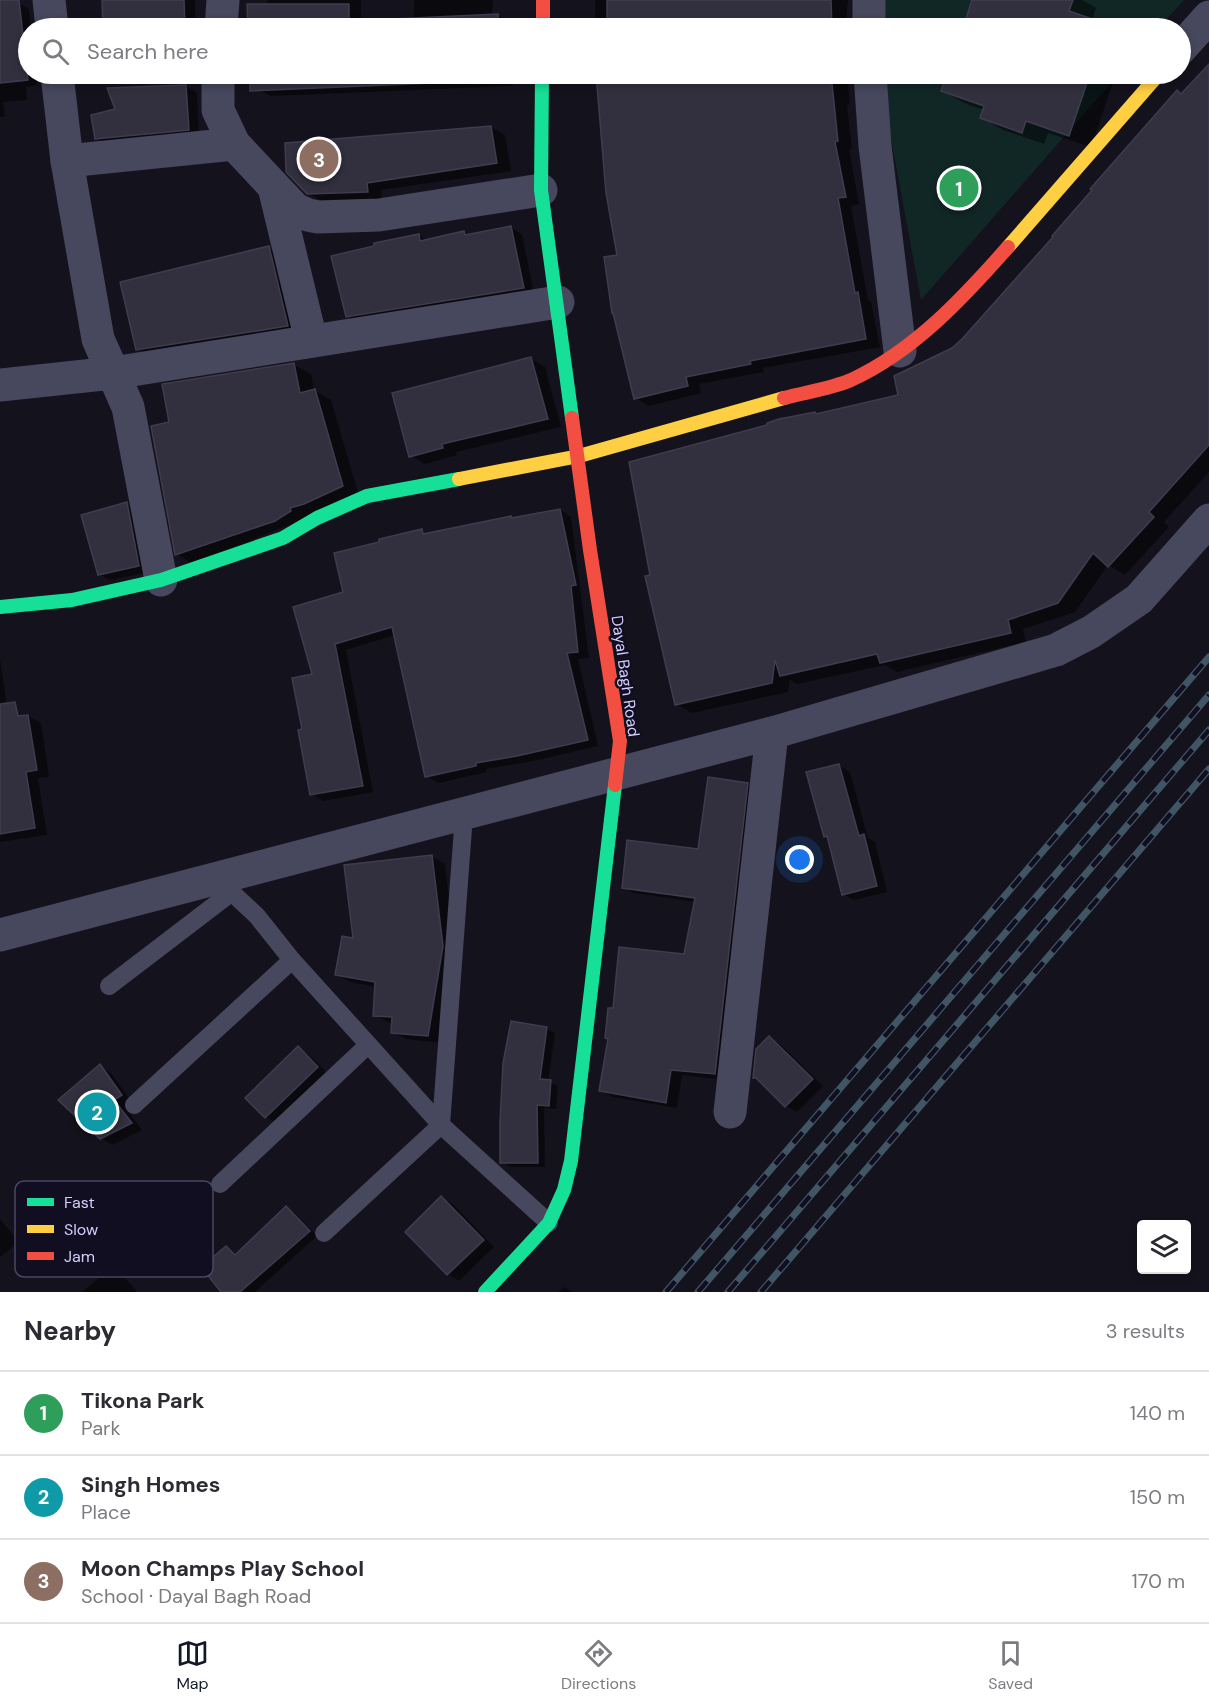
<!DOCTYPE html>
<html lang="en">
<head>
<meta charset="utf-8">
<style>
  :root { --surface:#fff; --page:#f2f2f3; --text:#2b2b33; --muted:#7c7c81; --line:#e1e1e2; --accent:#111827 }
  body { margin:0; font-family:"DM Sans",sans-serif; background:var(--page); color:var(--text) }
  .controls { position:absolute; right:18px; bottom:18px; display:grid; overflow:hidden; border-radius:6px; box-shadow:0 3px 9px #0003 }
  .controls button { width:54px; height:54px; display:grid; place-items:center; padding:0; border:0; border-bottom:2px solid var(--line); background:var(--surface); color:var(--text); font:30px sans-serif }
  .you { position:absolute; left:800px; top:860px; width:21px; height:21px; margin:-15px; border:4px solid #fff; border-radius:50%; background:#1a73e8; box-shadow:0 0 0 9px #1a73e833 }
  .badge { display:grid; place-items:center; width:39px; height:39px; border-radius:50%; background:var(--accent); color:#fff; font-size:20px; font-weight:700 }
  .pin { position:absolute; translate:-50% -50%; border:3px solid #fff; box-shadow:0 2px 6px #0006 }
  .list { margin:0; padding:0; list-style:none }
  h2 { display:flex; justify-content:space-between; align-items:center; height:78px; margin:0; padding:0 24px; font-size:26px }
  h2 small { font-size:20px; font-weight:400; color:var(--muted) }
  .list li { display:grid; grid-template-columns:39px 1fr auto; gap:18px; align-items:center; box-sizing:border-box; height:84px; padding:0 24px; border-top:2px solid var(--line) }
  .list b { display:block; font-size:22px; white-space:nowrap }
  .list p { margin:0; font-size:20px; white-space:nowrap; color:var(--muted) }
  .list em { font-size:20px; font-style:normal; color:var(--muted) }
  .icon { flex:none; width:33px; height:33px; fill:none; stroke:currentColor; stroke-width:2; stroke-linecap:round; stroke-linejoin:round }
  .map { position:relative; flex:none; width:1209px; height:1292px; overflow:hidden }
  .search { position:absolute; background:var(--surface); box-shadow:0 3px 9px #0003; left:18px; right:18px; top:18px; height:66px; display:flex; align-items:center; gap:15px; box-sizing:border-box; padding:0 21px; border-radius:33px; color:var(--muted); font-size:22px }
  .sheet { height:330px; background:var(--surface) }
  nav { display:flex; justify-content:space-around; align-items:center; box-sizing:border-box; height:84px; border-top:2px solid var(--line); background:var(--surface); font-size:16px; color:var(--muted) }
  nav a { display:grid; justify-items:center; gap:3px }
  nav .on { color:var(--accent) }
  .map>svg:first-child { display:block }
  .green { fill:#112726 }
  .shadow { fill:#0007 }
  .building { fill:#32303e; stroke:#3f3c4f; stroke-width:1.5 }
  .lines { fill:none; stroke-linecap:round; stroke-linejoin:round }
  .lane { stroke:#47475d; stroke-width:18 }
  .street { stroke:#47475d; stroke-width:33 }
  .fast { stroke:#16e098; stroke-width:14 }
  .slow { stroke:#ffcf43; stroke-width:14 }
  .jam { stroke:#f24e42; stroke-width:14 }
  .rail-casing { stroke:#415664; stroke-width:7 }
  .rail { stroke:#100e20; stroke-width:4.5; stroke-dasharray:14; stroke-linecap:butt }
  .labels { text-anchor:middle; stroke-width:5; stroke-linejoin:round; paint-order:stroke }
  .street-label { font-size:16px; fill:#d2cffd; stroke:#100e20 }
  .key { fill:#100e20; stroke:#4a4862; stroke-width:1.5 }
  .key-label { font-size:16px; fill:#d2cffd }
</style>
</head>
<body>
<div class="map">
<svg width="1209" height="1292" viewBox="0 0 1209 1292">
  <rect width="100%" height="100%" fill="#14121c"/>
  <g class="green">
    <polygon points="881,0 1184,0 1159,28 880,28"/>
    <polygon points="879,74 1119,74 921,300"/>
  </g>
  <g class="shadow">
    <polygon points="104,0 195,0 196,28 104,28"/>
    <polygon points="267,0 361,0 361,22 414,20 414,0 493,0 492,16 499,16 511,23 511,28 248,28 248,6 267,6"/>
    <polygon points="595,0 848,0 845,28 595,28"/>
    <polygon points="974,0 1082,0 1096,8 1092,20 1112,28 964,28"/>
    <polygon points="19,3 29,9 31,28 28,28 28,74 36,74 37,85 26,87 27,100 3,102 5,117 0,117 0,6"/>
    <polygon points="1209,66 1209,472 1164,522 1169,527 1125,575 1108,565 1075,612 1023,629 1026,642 897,672 885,665 797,684 790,680 788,692 692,713 676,704 652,576 818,415 900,396 953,349 1056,237 1177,92 1182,95"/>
    <polygon points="258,74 513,74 513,86 271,96 259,90"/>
    <polygon points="598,74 847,74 850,104 847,105 852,149 849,149 859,204 851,206 868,300 871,302 880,347 763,368 764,372 699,384 701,393 649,406 635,398 619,256 608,193"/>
    <polygon points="949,74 1116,74 1091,147 1048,133 1044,144 1003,130 981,117 984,110 964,103 943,91"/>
    <polygon points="186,86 197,93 199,135 108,145 97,138"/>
    <polygon points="491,127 505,135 511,171 381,190 382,199 322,201 307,192"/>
    <polygon points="511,228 522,234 534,294 358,322 347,316 419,235 428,241 463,232 470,236"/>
    <polygon points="269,248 286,258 304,335 154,359 138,349"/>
    <polygon points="530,358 545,367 561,427 456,452 457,455 425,464 411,456"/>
    <polygon points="294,365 311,374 314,390 331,400 359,496 193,564 177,554 171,423"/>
    <polygon points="127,504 138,510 150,572 110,580 99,574"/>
    <polygon points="560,510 571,517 589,658 578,659 598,746 529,762 486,769 487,772 438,783 426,776 395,635 346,650 373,792 323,801 312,794 304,730 314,675 345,593 421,531 428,535 511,518 514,519"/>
    <polygon points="0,659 9,719 28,716 41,723 49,777 38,778 47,835 0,842"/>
    <polygon points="839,766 850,772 868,838 875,842 887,892 854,900 843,894 829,838 825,836"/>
    <polygon points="747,784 758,790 726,1080 682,1075 677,1108 612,1097 601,1090 614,1010 685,955 696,902 634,893 623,887 700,850"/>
    <polygon points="431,856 445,864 456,955 441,1043 406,1039 392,1032 393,1023 388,1022 374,1015 376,987 350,982 337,974 355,940"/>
    <polygon points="512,1023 547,1029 555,1033 548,1082 558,1086 556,1109 544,1108 545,1167 510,1167 502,1162"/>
    <polygon points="769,1038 780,1044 823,1086 797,1112 786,1106 762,1082 754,1077"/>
    <polygon points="298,1048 309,1055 328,1074 277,1123 266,1117"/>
    <polygon points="100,1066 111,1073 132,1102 124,1106 142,1130 112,1145 101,1138"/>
    <polygon points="442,1198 453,1204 494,1247 459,1281 448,1274 407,1232"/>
    <polygon points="286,1208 295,1213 317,1236 255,1292 223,1292 226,1248 237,1255"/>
    <polygon points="0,1219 19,1242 0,1257"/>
    <polygon points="112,1267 120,1272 137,1292 82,1292"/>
    <polygon points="564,1287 573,1292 558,1292"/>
  </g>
  <g class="building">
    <polygon points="0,0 19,0 28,80 0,83"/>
    <polygon points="102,0 184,0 185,28 103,28"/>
    <polygon points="607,0 831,0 832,28 739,28 607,22"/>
    <polygon points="972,0 1073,0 1069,11 1107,24 1106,28 963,28"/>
    <polygon points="247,4 349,4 349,21 498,14 499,28 248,28"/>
    <polygon points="1209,64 1209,445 1149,512 1154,517 1108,567 1093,553 1058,603 1008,620 1011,633 880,663 877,654 780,676 775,660 772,683 675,705 645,576 650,575 629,462 767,425 767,423 779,419 815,412 816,414 898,395 894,376 952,348 962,339 1053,237 1052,236 1092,190 1090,189 1177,90 1181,94"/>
    <polygon points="250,74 501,74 502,80 250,91"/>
    <polygon points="596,74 831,74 838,141 835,142 846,197 838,198 855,293 858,292 866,339 750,361 751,364 686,377 688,386 634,399 613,313 612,313 604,257 617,255 606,193"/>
    <polygon points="947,74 1090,74 1069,136 1026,121 1022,133 980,118 984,106 941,91"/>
    <polygon points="186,85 189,130 95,139 91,115 115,109 107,88"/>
    <polygon points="491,126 497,163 367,183 368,192 307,194 286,172 285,143"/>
    <polygon points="511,226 524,288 346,317 331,256 374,246 374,243 419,234 420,241 464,231 465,235"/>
    <polygon points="269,246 288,326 136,350 120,282"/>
    <polygon points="531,357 548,419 442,444 443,448 409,457 392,393"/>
    <polygon points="294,363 300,393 315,389 343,486 304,504 290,508 291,511 275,521 175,555 151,426 169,422 162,384"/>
    <polygon points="127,502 139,566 98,575 81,515"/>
    <polygon points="560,509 576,585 571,586 578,652 567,653 588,740 517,756 476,763 476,766 425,777 392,627 335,644 363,786 310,795 298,730 302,729 292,678 312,674 293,607 343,592 334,553 379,542 379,539 422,529 423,534 511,516 511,518"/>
    <polygon points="15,702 18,716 28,715 37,770 26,772 35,828 0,834 0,704"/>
    <polygon points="839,764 859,836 864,834 877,886 842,895 827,836 824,837 806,772"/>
    <polygon points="708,777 748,783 715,1074 671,1070 666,1103 599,1091 608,1039 605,1038 608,1008 613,1008 619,947 684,954 695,898 622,888 627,840 698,849"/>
    <polygon points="432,855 443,946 428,1036 391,1033 392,1017 373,1016 375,982 335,975 342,936 353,938 344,865"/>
    <polygon points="511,1021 547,1027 540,1079 551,1080 549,1106 537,1105 538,1163 500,1163 500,1121 503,1063"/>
    <polygon points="769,1036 813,1079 785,1107 756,1078 753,1078 756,1049"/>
    <polygon points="298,1046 318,1067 265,1118 245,1098"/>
    <polygon points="100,1064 122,1095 114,1100 132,1123 100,1139 58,1100"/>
    <polygon points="441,1196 484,1240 447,1275 405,1232"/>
    <polygon points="286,1206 310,1231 240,1292 221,1292 201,1267 226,1246 235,1255"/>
  </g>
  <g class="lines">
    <g class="lane">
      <polyline points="221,879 226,887 257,916 292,960 441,1125 549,1223"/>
      <polyline points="109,986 232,892"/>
      <polyline points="134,1105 292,960"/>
      <polyline points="220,1184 368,1045"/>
      <polyline points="324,1233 441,1125 464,815"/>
    </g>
    <g class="street">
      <polyline points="49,0 52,28"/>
      <polyline points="869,0 869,28"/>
      <polyline points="221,28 223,0"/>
      <polyline points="1180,49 1209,17"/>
      <polyline points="57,74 67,161 98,339 128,407 161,580"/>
      <polyline points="218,74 218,110 234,144 295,209 308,215 318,217 379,215 541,190"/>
      <polyline points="870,74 875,146 900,351"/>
      <polyline points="67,161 234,144"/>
      <polyline points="274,187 311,340"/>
      <polyline points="0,385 113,373 558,302"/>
      <polyline points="0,935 772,733 1056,650 1091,632 1139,599 1209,520"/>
      <polyline points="730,1112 772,733"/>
    </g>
    <g class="fast">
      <polyline points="542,74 541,190 572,418"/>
      <polyline points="0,607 72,600 161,580 283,538 317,518 367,496 459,479"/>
      <polyline points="485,1292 549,1223 564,1190 571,1161 615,785"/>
    </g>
    <g class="slow">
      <polyline points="1008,247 1159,74"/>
      <polyline points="459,479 579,456 784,398"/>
    </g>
    <g class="jam">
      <polyline points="543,0 543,28"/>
      <path d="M784 398C806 392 830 389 851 380 914 351 963 298 1008 247"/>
      <polyline points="572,418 590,550 620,741 615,785"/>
    </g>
    <g class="rail-casing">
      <g id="rail">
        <polyline points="666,1292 1209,657"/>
        <polyline points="698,1292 1209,695"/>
        <polyline points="728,1292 1209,730"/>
        <polyline points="761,1292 1209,769"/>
      </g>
    </g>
    <use href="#rail" class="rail"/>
  </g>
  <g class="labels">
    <g class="street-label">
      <text transform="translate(626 676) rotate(82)" y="6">Dayal Bagh Road</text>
    </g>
  </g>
  <rect x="15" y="1181" width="198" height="96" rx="9" class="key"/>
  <rect x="27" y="1198" width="27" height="8" fill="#16e098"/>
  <rect x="27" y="1225" width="27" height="8" fill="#ffcf43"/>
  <rect x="27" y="1252" width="27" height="8" fill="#f24e42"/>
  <g class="key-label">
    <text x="64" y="1208">Fast</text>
    <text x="64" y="1235">Slow</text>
    <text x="64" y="1262">Jam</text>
  </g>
</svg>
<div class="controls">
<button><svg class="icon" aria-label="layers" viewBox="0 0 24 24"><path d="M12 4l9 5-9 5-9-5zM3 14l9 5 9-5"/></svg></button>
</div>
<div class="you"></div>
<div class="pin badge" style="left:959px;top:188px;background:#2e9e5b">1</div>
<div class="pin badge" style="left:97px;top:1112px;background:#0f9aa8">2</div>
<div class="pin badge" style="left:319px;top:159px;background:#8d6e63">3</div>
<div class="search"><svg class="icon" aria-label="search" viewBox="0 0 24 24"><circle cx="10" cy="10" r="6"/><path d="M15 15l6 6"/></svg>Search here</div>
</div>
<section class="sheet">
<h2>Nearby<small>3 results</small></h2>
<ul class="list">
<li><span class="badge" style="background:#2e9e5b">1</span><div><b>Tikona Park</b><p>Park</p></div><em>140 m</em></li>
<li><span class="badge" style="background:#0f9aa8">2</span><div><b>Singh Homes</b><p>Place</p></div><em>150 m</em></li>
<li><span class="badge" style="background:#8d6e63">3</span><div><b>Moon Champs Play School</b><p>School · Dayal Bagh Road</p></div><em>170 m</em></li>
</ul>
</section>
<nav>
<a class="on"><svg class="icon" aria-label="map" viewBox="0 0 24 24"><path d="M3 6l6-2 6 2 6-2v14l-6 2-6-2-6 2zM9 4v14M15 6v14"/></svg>Map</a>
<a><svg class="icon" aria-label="directions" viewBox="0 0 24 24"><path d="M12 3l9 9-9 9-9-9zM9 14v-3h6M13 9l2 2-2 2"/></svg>Directions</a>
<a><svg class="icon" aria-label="saved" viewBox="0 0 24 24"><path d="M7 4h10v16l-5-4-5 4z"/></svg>Saved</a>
</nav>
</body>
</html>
